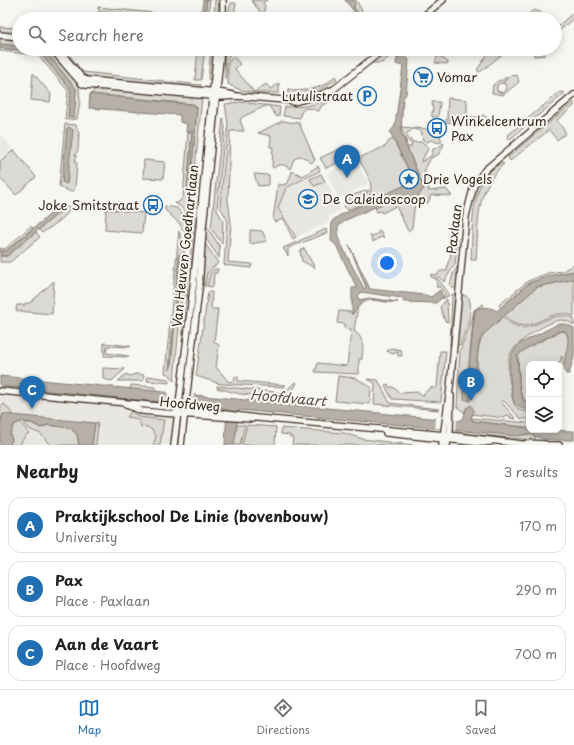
<!DOCTYPE html>
<html lang="en">
<head>
<meta charset="utf-8">
<style>
  :root { --surface:#fff; --page:#f2f2f2; --text:#202124; --muted:#757577; --line:#e0e0e0; --accent:#1f6fb2 }
  body { margin:0; font-family:"Playpen Sans",sans-serif; background:var(--page); color:var(--text) }
  .controls { position:absolute; right:12px; bottom:12px; display:grid; overflow:hidden; border-radius:8px; box-shadow:0 2px 10px #0003 }
  .controls button { width:36px; height:36px; display:grid; place-items:center; padding:0; border:0; border-bottom:1px solid var(--line); background:var(--surface); color:var(--text); font:20px sans-serif }
  .you { position:absolute; left:387px; top:263px; width:14px; height:14px; margin:-10px; border:3px solid #fff; border-radius:50%; background:#1a73e8; box-shadow:0 0 0 6px #1a73e833 }
  .badge { display:grid; place-items:center; width:26px; height:26px; border-radius:50%; background:var(--accent); color:#fff; font-size:13px; font-weight:700 }
  .pin { position:absolute; translate:-50% -33px; filter:drop-shadow(0 1px 2px #0008) }
  .pin::after { content:''; position:absolute; top:21px; width:14px; height:12px; background:inherit; clip-path:polygon(0 0,100% 0,50% 100%) }
  .list { margin:0; padding:0; list-style:none }
  h2 { display:flex; justify-content:space-between; align-items:center; height:52px; margin:0; padding:0 16px; font-size:17px }
  h2 small { font-size:13px; font-weight:400; color:var(--muted) }
  .list li { display:grid; grid-template-columns:26px 1fr auto; gap:12px; align-items:center; box-sizing:border-box; height:56px; margin:0 8px 8px; padding:0 8px; border:1px solid var(--line); border-radius:12px }
  .list b { display:block; font-size:15px; white-space:nowrap }
  .list p { margin:0; font-size:13px; white-space:nowrap; color:var(--muted) }
  .list em { font-size:13px; font-style:normal; color:var(--muted) }
  .icon { flex:none; width:22px; height:22px; fill:none; stroke:currentColor; stroke-width:2; stroke-linecap:round; stroke-linejoin:round }
  .map { position:relative; flex:none; width:574px; height:445px; overflow:hidden }
  .search { position:absolute; background:var(--surface); box-shadow:0 2px 10px #0003; left:12px; right:12px; top:12px; height:44px; display:flex; align-items:center; gap:10px; box-sizing:border-box; padding:0 14px; border-radius:22px; color:var(--muted); font-size:15px }
  .sheet { height:244px; background:var(--surface) }
  nav { display:flex; justify-content:space-around; align-items:center; box-sizing:border-box; height:56px; border-top:1px solid var(--line); background:var(--surface); font-size:11px; color:var(--muted) }
  nav a { display:grid; justify-items:center; gap:2px }
  nav .on { color:var(--accent) }
  .map>svg:first-child { display:block }
  .built { fill:#e8e7e2 }
  .green { fill:#dad9d3; stroke:#8a8278; fill-rule:evenodd }
  .water { fill:#b6b0a9; stroke:#857a71 }
  .pier { fill:#f6f6f2 }
  .lines { fill:none; stroke-linecap:round; stroke-linejoin:round }
  .secondary-casing { stroke:#3b2a1e; stroke-width:8 }
  .secondary { stroke:#f6f6f2; stroke-width:5.5 }
  .labels { text-anchor:middle; stroke-width:4; stroke-linejoin:round; paint-order:stroke }
  .poi-label { font-size:13px; fill:#3b2a1e; stroke:#f6f6f2; text-anchor:start }
  .street-label { font-size:13px; fill:#3b2a1e; stroke:#f6f6f2 }
  .water-label { font-size:14px; font-style:italic; fill:#605248; stroke:#f6f6f2 }
</style>
</head>
<body>
<div class="map">
<svg width="574" height="445" viewBox="0 0 574 445">
  <rect width="100%" height="100%" fill="#f6f6f2"/>
  <filter id="ink" filterUnits="userSpaceOnUse"><feTurbulence type="fractalNoise" baseFrequency=".025" numOctaves="2"/><feDisplacementMap in="SourceGraphic" scale="8" xChannelSelector="R" yChannelSelector="G"/><feConvolveMatrix kernelMatrix="1 2 1 2 8 2 1 2 1" color-interpolation-filters="sRGB"/></filter>
  <g filter="url(#ink)">
    <g class="built">
      <polygon points="0,134 12,148 0,158"/>
      <polygon points="353,161 357,161 368,184 338,199 327,173"/>
      <polygon points="322,173 341,210 330,216 328,223 297,237 279,208 284,190"/>
      <polygon points="0,383 184,400 179,445 0,445"/>
    </g>
    <g class="green">
      <polygon points="207,0 210,0 208,19 205,19"/>
      <polygon points="215,0 219,0 217,19 214,19"/>
      <polygon points="254,0 267,0 263,3 265,6 263,16 252,1"/>
      <polygon points="353,0 356,0 365,16 382,19 361,19 354,8"/>
      <polygon points="231,3 236,3 235,10 231,19 226,19"/>
      <polygon points="98,7 153,13 152,17 99,12"/>
      <polygon points="534,10 540,12 546,19 522,19"/>
      <polygon points="574,12 574,18 560,30 558,29 555,31 555,24 558,26"/>
      <polygon points="0,27 19,28 19,34 0,32"/>
      <polygon points="0,38 19,39 19,46 0,44"/>
      <polygon points="0,48 39,51 71,90 68,117 74,117 76,89 44,49 50,49 79,86 80,102 77,119 65,120 68,91 38,55 0,51"/>
      <polygon points="198,49 205,49 201,80 195,80"/>
      <polygon points="211,49 214,49 211,80 208,79"/>
      <polygon points="224,49 232,49 226,63 227,76 225,80"/>
      <polygon points="389,49 396,51 382,63 371,63"/>
      <polygon points="491,49 514,49 504,53 480,72 477,70"/>
      <polygon points="533,49 542,49 545,55 534,56"/>
      <polygon points="438,55 448,62 448,64 435,63"/>
      <polygon points="70,56 83,72 201,85 200,88 88,79 83,76 68,58"/>
      <path d="M233 56 240 64 235 69 254 92 266 84 271 89 279 83V93C263 93 243 94 228 84V63Z"/>
      <polygon points="33,73 51,94 50,102 31,100"/>
      <path d="M517 75 519 82 503 95 492 93 493 85 499 80 501 81 507 76 508 77 503 83 509 76ZM501 83 505 84 507 89 503 93 497 91V85Z"/>
      <path d="M335 76 337 79 318 91 291 96 288 93 289 88 292 91C309 90 323 89 335 76Z"/>
      <polygon points="94,88 202,98 190,218 181,207 175,203 178,203 183,197 188,132 192,132 187,190 190,191 197,108 194,104 90,94 93,93"/>
      <polygon points="560,92 565,93 509,140 508,135"/>
      <polygon points="448,98 467,100 467,119 447,117"/>
      <polygon points="329,100 329,102 322,105 318,112 314,109 306,108 301,112 300,118 283,116 285,107 306,106"/>
      <polygon points="240,102 280,107 279,116 277,117 268,105 242,117 240,120 244,131 230,131 228,200 231,223 228,262 252,264 251,268 224,265 227,219 220,207 228,124 225,104"/>
      <polygon points="432,102 440,102 438,117 432,117 432,112 433,111"/>
      <polygon points="574,102 574,106 557,120 566,133 557,140 549,130 510,161 508,157"/>
      <polygon points="483,115 489,119 480,126 446,122 446,119 469,121 470,117 479,117"/>
      <polygon points="223,118 225,127 217,210 223,221 222,244 211,228"/>
      <path d="M282 121 299 123 315 160 311 163 305 158 300 156 294 159 290 169C285 164 279 163 274 168L272 167 273 147H270L271 136 258 133Z"/>
      <polygon points="65,124 76,125 79,134 78,150 75,155 77,156 75,161 77,164 75,188 71,192 59,186"/>
      <polygon points="401,127 441,130 440,137 442,141 439,143 431,140 427,142 423,140 421,131 413,129 406,134 408,136 406,144"/>
      <path d="M393 139 414 181 373 201 369 196C375 182 365 171 359 160L361 157 386 146 389 141Z"/>
      <polygon points="410,139 413,142 422,142 429,147 421,162 431,156 433,149 439,147 443,143 444,144 439,154 431,158 424,171 427,177 432,178 428,191 446,189 452,196 431,195 428,203 415,202 412,228 408,231 396,206 382,213 381,211 377,212 375,207 393,199 404,203 417,198 424,188 406,145 410,148 412,144 409,142"/>
      <polygon points="345,146 343,161 326,168 320,158"/>
      <polygon points="14,150 36,177 16,195 0,178 0,161"/>
      <polygon points="144,160 165,162 163,179 143,178"/>
      <path d="M502 163 504 164C474 191 479 223 476 260H471C473 230 468 178 502 163Z"/>
      <polygon points="318,166 320,171 286,188 278,208 296,237 293,239 283,219 275,222 273,220 278,184 282,185 288,183 292,171 303,176"/>
      <polygon points="254,174 269,175 269,185 258,186"/>
      <polygon points="321,174 325,182 314,186 310,179"/>
      <polygon points="369,190 366,195 369,200 348,210 344,207 350,196"/>
      <polygon points="77,203 116,207 129,210 77,205"/>
      <polygon points="165,206 177,208 190,224 188,238 179,223 165,210"/>
      <polygon points="66,207 71,208 67,214 58,222 42,233 39,229"/>
      <polygon points="106,209 144,213 142,233 105,230"/>
      <polygon points="195,216 197,218 193,272 190,257"/>
      <polygon points="206,225 220,247 219,258 205,237"/>
      <polygon points="31,226 33,228 6,251 0,251 0,248 5,249"/>
      <polygon points="326,229 327,233 288,248 288,256 283,248"/>
      <polygon points="250,230 262,231 267,241 250,244"/>
      <polygon points="179,231 184,246 185,261 174,381 170,375 165,373"/>
      <polygon points="378,231 381,231 384,238 381,237 373,242 370,235 372,236 379,233"/>
      <polygon points="36,232 40,237 10,262 0,262 0,256 7,256"/>
      <polygon points="453,236 458,237 455,264 444,282 437,275 440,271 447,271 448,262 450,259"/>
      <polygon points="205,243 218,263 207,273 205,287 202,281"/>
      <polygon points="304,248 315,268 302,261 300,251"/>
      <polygon points="459,264 457,288 452,288 450,285 453,274"/>
      <polygon points="574,264 574,271 529,283 501,308 499,305 528,281 548,273 563,271"/>
      <polygon points="215,269 218,269 217,273 214,273 213,287 207,286 210,273"/>
      <polygon points="431,274 435,275 448,292 448,296 443,299 445,294 439,286 437,288 436,279 431,277"/>
      <path d="M574 279V316C545 304 529 344 504 315L537 287Z"/>
      <polygon points="54,281 52,314 16,311 17,305 25,305 25,303 30,303"/>
      <polygon points="187,282 188,309 182,342"/>
      <polygon points="208,292 212,292 211,309 218,309 214,342 219,345 216,367 229,382 234,381 235,376 238,377 238,381 286,385 284,387 221,384 196,376"/>
      <polygon points="452,294 456,294 450,346 452,295"/>
      <path d="M462 294 469 298C474 313 465 331 460 345H456Z"/>
      <polygon points="447,299 448,322 445,321 440,307"/>
      <path d="M483 304 484 308H479L474 311 467 384 464 387 470 397C481 383 474 358 480 342 484 331 494 324 503 316 528 346 545 306 574 318V325C570 322 565 320 560 320 547 322 514 343 510 355 506 365 509 378 511 388 512 397 512 404 519 410L529 412V419H521L504 401 501 402 503 404 516 419 510 418V416L505 415V418L471 414 465 410V413L457 407 460 350 472 320 474 310Z"/>
      <path d="M358 306 354 331C365 339 363 346 362 359H359V374L315 372 318 363 347 366 351 330 344 328V324L337 323 339 311 351 312 352 314Z"/>
      <polygon points="561,331 566,332 569,340 564,365 562,364 562,356 559,364 529,364 529,403 526,403 520,391 518,355 527,348"/>
      <polygon points="104,343 130,346 130,347 107,346 106,353 129,356 129,357 104,356"/>
      <polygon points="391,348 401,350 402,356 398,356 398,352 393,354 387,351"/>
      <polygon points="440,351 446,351 441,402 392,399 385,385 388,384 389,387 393,387 400,393 419,392 419,394 424,395 424,393 432,387 434,389 437,387"/>
      <polygon points="103,368 125,369 112,381 103,379"/>
      <polygon points="126,374 130,376 135,374 144,375 143,381 118,381"/>
      <polygon points="148,376 168,379 169,383 147,381"/>
      <polygon points="338,376 356,378 371,387 370,404 335,401"/>
      <polygon points="367,379 378,380 390,403 439,409 438,410 374,404 375,383"/>
      <polygon points="295,382 297,383 288,398 240,394 217,388 217,386 284,393"/>
      <polygon points="131,385 155,387 156,392 130,389"/>
      <polygon points="4,404 14,415 3,414 0,426 0,408"/>
      <path d="M131 411 139 417 164 420 160 445H153L156 437C153 429 149 426 141 427 139 418 135 418 127 417Z"/>
      <polygon points="471,418 529,423 529,430 535,430 535,439 533,440 457,433 457,429 525,435 525,427 473,421"/>
      <polygon points="20,422 29,433 25,436 20,444 21,445 9,445 12,440 10,434 14,425"/>
      <polygon points="98,422 96,445 92,445 95,423"/>
      <polygon points="24,423 31,423 41,428 48,425 71,428 77,435 79,445 50,445 41,434 31,430"/>
      <polygon points="236,425 245,425 240,445 234,445"/>
      <polygon points="247,425 276,427 275,445 242,445"/>
      <polygon points="281,428 344,433 363,439 413,445 292,445 293,438 290,437 290,435 281,434"/>
    </g>
    <g class="water">
      <polygon points="203,0 207,0 205,19 201,19"/>
      <polygon points="345,0 353,0 355,3 354,8 362,19 360,19"/>
      <polygon points="0,44 19,46 19,49 44,49 76,89 74,117 68,118 71,90 39,52 0,48"/>
      <path d="M404 54 409 60 406 94 403 98 401 133 424 188 417 198 404 203 393 199 346 220 338 226V238L364 289 366 287 349 245 370 289 425 295 431 297 440 290 443 297 436 303 404 302 402 298 361 292 358 296 359 300 369 298 398 302C374 304 368 291 352 315V288H357L336 245 331 241 332 221 340 215 414 181 390 132 395 126 403 66 396 64 397 58Z"/>
      <polygon points="90,94 194,105 197,108 190,191 187,190 192,132 186,132 187,124 180,122 180,115 89,108"/>
      <polygon points="69,127 73,130 67,184 62,182 67,128"/>
      <polygon points="59,207 62,208 62,210 12,252 7,256 0,256 0,251 6,251"/>
      <polygon points="179,254 181,255 171,368 169,370"/>
      <path d="M574 271V279L537 287 484 334 479 343 473 395 470 397V401L464 399V387L467 384 475 310C481 306 491 307 497 311L529 283 548 276Z"/>
      <path d="M558 324H566L574 328V357L569 374H566C559 362 574 342 565 331H559L527 348 517 356 520 391 524 401 529 403V410C521 409 515 407 513 398 511 379 503 356 521 343Z"/>
      <path d="M0 376 460 421 464 417 466 408 471 405 474 411 471 418 473 421 529 428V430L574 431V440C564 440 551 440 543 439 537 437 527 432 519 436L239 410 234 445H225L227 409 0 386Z"/>
      <path d="M3 414 95 423 92 445H79L77 435 71 428 48 425 40 428C33 422 21 419 14 425L10 434 12 440 9 445H0V426Z"/>
    </g>
    <g class="pier">
      <polygon points="168,391 194,393 192,406 197,407 167,405"/>
      <polygon points="436,417 457,419 456,430 435,428"/>
    </g>
    <g class="lines">
      <g class="secondary-casing">
        <g id="secondary">
          <polyline points="223,19 223,0"/>
          <polyline points="420,19 443,0"/>
          <polyline points="0,35 19,37"/>
          <polyline points="52,49 81,83 85,85 222,97 237,96 296,101"/>
          <polyline points="58,49 82,78 87,80 218,92 233,95"/>
          <polyline points="293,102 321,95 334,89 384,49"/>
          <polyline points="0,391 169,407 257,418 457,436 530,445"/>
          <polyline points="126,405 142,411 163,413 252,419"/>
          <polyline points="386,433 482,443 490,442"/>
          <polyline points="527,443 545,444"/>
          <polyline points="174,445 193,288 217,49"/>
          <polyline points="181,445 199,289 203,228 221,49"/>
          <polyline points="442,445 450,388 466,216 474,185 485,170 574,95"/>
          <polyline points="447,445 450,430 451,396"/>
          <polyline points="542,445 559,445"/>
        </g>
      </g>
      <use href="#secondary" class="secondary"/>
    </g>
  </g>
  <defs>
    <g id="supermarket-ring" transform="scale(1)"><circle r="9.5" fill="#f6f6f2" stroke="#1f6fb2" stroke-width="1.5"/><path d="M-6-5.5h2.5l.6 2H6L4.5 2H-2.5L-4.4-4H-6ZM-1.5 3.2a1.3 1.3 0 1 0 .1 0ZM3 3.2a1.3 1.3 0 1 0 .1 0Z" fill="#1f6fb2"/></g>
    <g id="parking-ring" transform="scale(1)"><circle r="9.5" fill="#f6f6f2" stroke="#1f6fb2" stroke-width="1.5"/><path d="M-3.5-5.5H1a3.5 3.5 0 0 1 0 7H-1V5.5H-3.5ZM-1-3.4V-.6H.8a1.4 1.4 0 0 0 0-2.8Z" fill="#1f6fb2"/></g>
    <g id="bus-ring" transform="scale(1)"><circle r="9.5" fill="#f6f6f2" stroke="#1f6fb2" stroke-width="1.5"/><path d="M-5-6H5V4H4V6H2V4H-2V6H-4V4H-5ZM-3.5-4V0h7V-4ZM-3.5 1.2v1.5H-2V1.2ZM2 1.2v1.5H3.5V1.2Z" fill="#1f6fb2"/></g>
    <g id="sight-ring" transform="scale(1)"><circle r="9.5" fill="#f6f6f2" stroke="#1f6fb2" stroke-width="1.5"/><path d="M0-6L1.8-2.2L6-1.7L2.9 1.2L3.7 5.4L0 3.3L-3.7 5.4L-2.9 1.2L-6-1.7L-1.8-2.2Z" fill="#1f6fb2"/></g>
    <g id="school-ring" transform="scale(1)"><circle r="9.5" fill="#f6f6f2" stroke="#1f6fb2" stroke-width="1.5"/><path d="M0-5L7-2L0 1L-7-2ZM-4 1L0 2.5L4 1V4Q0 6-4 4Z" fill="#1f6fb2"/></g>
  </defs>
  <g fill-rule="evenodd">
    <use href="#supermarket-ring" x="423" y="77"/>
    <use href="#parking-ring" x="367" y="96"/>
    <use href="#bus-ring" x="437" y="128"/>
    <use href="#sight-ring" x="409" y="179"/>
    <use href="#school-ring" x="308" y="199"/>
    <use href="#bus-ring" x="153" y="205"/>
  </g>
  <g class="labels">
    <g class="poi-label">
      <text x="437" y="82">Vomar</text>
      <text x="353" y="101" text-anchor="end">Lutulistraat</text>
      <text x="451" y="126">Winkelcentrum<tspan x="451" dy="15">Pax</tspan></text>
      <text x="423" y="184">Drie Vogels</text>
      <text x="322" y="204">De Caleidoscoop</text>
      <text x="139" y="210" text-anchor="end">Joke Smitstraat</text>
    </g>
    <g class="street-label">
      <text transform="translate(454 229) rotate(-83)" y="5">Paxlaan</text>
      <text transform="translate(185 246) rotate(-84)" y="5">Van Heuven Goedhartlaan</text>
      <text transform="translate(190 404) rotate(5)" y="5">Hoofdweg</text>
    </g>
    <g class="water-label">
      <text transform="translate(288 398) rotate(5)" y="5">Hoofdvaart</text>
    </g>
  </g>
</svg>
<div class="controls">
<button><svg class="icon" aria-label="locate" viewBox="0 0 24 24"><circle cx="12" cy="12" r="6"/><path d="M12 2v4M12 18v4M2 12h4M18 12h4"/></svg></button>
<button><svg class="icon" aria-label="layers" viewBox="0 0 24 24"><path d="M12 4l9 5-9 5-9-5zM3 14l9 5 9-5"/></svg></button>
</div>
<div class="you"></div>
<div class="pin badge" style="left:347px;top:178px">A</div>
<div class="pin badge" style="left:471px;top:401px">B</div>
<div class="pin badge" style="left:32px;top:409px">C</div>
<div class="search"><svg class="icon" aria-label="search" viewBox="0 0 24 24"><circle cx="10" cy="10" r="6"/><path d="M15 15l6 6"/></svg>Search here</div>
</div>
<section class="sheet">
<h2>Nearby<small>3 results</small></h2>
<ul class="list">
<li><span class="badge">A</span><div><b>Praktijkschool De Linie (bovenbouw)</b><p>University</p></div><em>170 m</em></li>
<li><span class="badge">B</span><div><b>Pax</b><p>Place · Paxlaan</p></div><em>290 m</em></li>
<li><span class="badge">C</span><div><b>Aan de Vaart</b><p>Place · Hoofdweg</p></div><em>700 m</em></li>
</ul>
</section>
<nav>
<a class="on"><svg class="icon" aria-label="map" viewBox="0 0 24 24"><path d="M3 6l6-2 6 2 6-2v14l-6 2-6-2-6 2zM9 4v14M15 6v14"/></svg>Map</a>
<a><svg class="icon" aria-label="directions" viewBox="0 0 24 24"><path d="M12 3l9 9-9 9-9-9zM9 14v-3h6M13 9l2 2-2 2"/></svg>Directions</a>
<a><svg class="icon" aria-label="saved" viewBox="0 0 24 24"><path d="M7 4h10v16l-5-4-5 4z"/></svg>Saved</a>
</nav>
</body>
</html>
